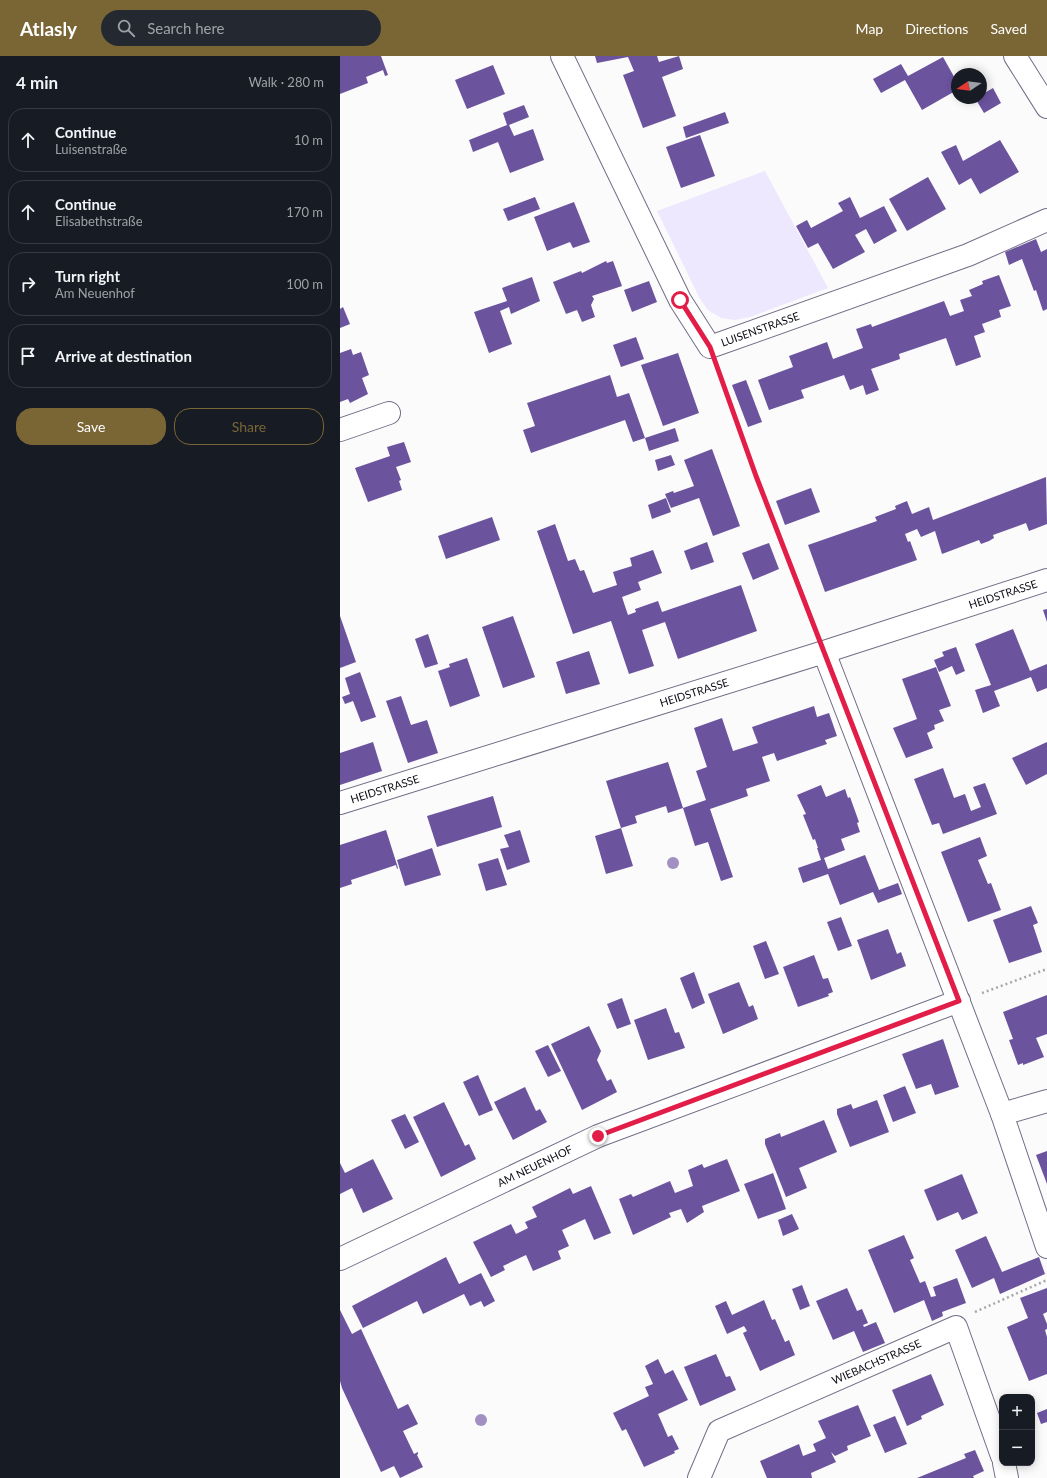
<!DOCTYPE html>
<html lang="en">
<head>
<meta charset="utf-8">
<style>
  :root { --surface:#171b24; --page:#242831; --text:#f1f3f6; --muted:#9ea1a6; --line:#363941; --accent:#7a6535 }
  body { margin:0; font-family:Lato,sans-serif; background:var(--page); color:var(--text) }
  .controls { position:absolute; right:12px; bottom:12px; display:grid; overflow:hidden; border-radius:8px; box-shadow:0 2px 10px #0003 }
  .controls button { width:36px; height:36px; display:grid; place-items:center; padding:0; border:0; border-bottom:1px solid var(--line); background:var(--surface); color:var(--text); font:20px sans-serif }
  .compass { position:absolute; left:611px; top:12px; width:36px; height:36px; border-radius:50%; background:var(--surface); box-shadow:0 2px 10px #0003; rotate:257deg }
  .stop { position:absolute; width:12px; height:12px; margin:-9px; border:3px solid #e11d48; border-radius:50%; background:#fff }
  .stop.end { background:#e11d48; border-color:#fff; box-shadow:0 1px 4px #0008 }
  .list { margin:0; padding:0; list-style:none }
  h2 { display:flex; justify-content:space-between; align-items:center; height:52px; margin:0; padding:0 16px; font-size:17px }
  h2 small { font-size:13px; font-weight:400; color:var(--muted) }
  .list li { display:grid; grid-template-columns:26px 1fr auto; gap:12px; align-items:center; box-sizing:border-box; height:64px; margin:0 8px 8px; padding:0 8px; border:1px solid var(--line); border-radius:16px }
  .list b { display:block; font-size:15px; white-space:nowrap }
  .list p { margin:0; font-size:13px; white-space:nowrap; color:var(--muted) }
  .list em { font-size:13px; font-style:normal; color:var(--muted) }
  .actions { display:flex; gap:8px; padding:12px 16px }
  .actions a { flex:1; padding:9px 0; border:1px solid var(--accent); border-radius:16px; text-align:center; font-size:14px; color:var(--accent) }
  .actions .main { background:var(--accent); color:#fff }
  .icon { flex:none; width:22px; height:22px; fill:none; stroke:currentColor; stroke-width:2; stroke-linecap:round; stroke-linejoin:round }
  .map { position:relative; flex:none; width:707px; height:1422px; overflow:hidden }
  header { display:flex; align-items:center; gap:24px; box-sizing:border-box; height:56px; padding:0 20px; background:var(--accent); color:#fff }
  header strong { font-size:19px }
  nav { display:flex; gap:22px; margin-inline-start:auto; font-size:14px }
  .search { width:280px; height:36px; background:var(--page); display:flex; align-items:center; gap:10px; box-sizing:border-box; padding:0 14px; border-radius:22px; color:var(--muted); font-size:15px }
  main { display:flex }
  aside { flex:1; background:var(--surface) }
  .map>svg:first-child { display:block }
  .green { fill:#ede8fd }
  .building { fill:#6b539e }
  .lines { fill:none; stroke-linecap:round; stroke-linejoin:round }
  .minor-casing { stroke:#736d86; stroke-width:24 }
  .path { stroke:#a7a6a9; stroke-width:2.5; stroke-dasharray:2 3; stroke-linecap:butt }
  .minor { stroke:#fff; stroke-width:22 }
  .tree { fill:#a290c3 }
  .route { stroke:#e11d48; stroke-width:5 }
  .labels { text-anchor:middle; stroke-width:3.5; stroke-linejoin:round; paint-order:stroke }
  .street-label { font-size:11px; fill:#0f0c16; stroke:#fff }
</style>
</head>
<body>
<header>
<strong>Atlasly</strong>
<div class="search"><svg class="icon" aria-label="search" viewBox="0 0 24 24"><circle cx="10" cy="10" r="6"/><path d="M15 15l6 6"/></svg>Search here</div>
<nav><a>Map</a><a>Directions</a><a>Saved</a></nav>
</header>
<main>
<aside>
<h2>4 min<small>Walk · 280 m</small></h2>
<ul class="list">
<li><svg class="icon" aria-label="ahead" viewBox="0 0 24 24"><path d="M12 20V5M6 11l6-6 6 6"/></svg><div><b>Continue</b><p>Luisenstraße</p></div><em>10 m</em></li>
<li><svg class="icon" aria-label="ahead" viewBox="0 0 24 24"><path d="M12 20V5M6 11l6-6 6 6"/></svg><div><b>Continue</b><p>Elisabethstraße</p></div><em>170 m</em></li>
<li><svg class="icon" aria-label="right" viewBox="0 0 24 24"><path d="M7 20v-9h11M14 6l5 5-5 5"/></svg><div><b>Turn right</b><p>Am Neuenhof</p></div><em>100 m</em></li>
<li><svg class="icon" aria-label="arrive" viewBox="0 0 24 24"><path d="M6 21V4h12l-3 4 3 4H6"/></svg><div><b>Arrive at destination</b></div></li>
</ul>
<div class="actions"><a class="main">Save</a><a>Share</a></div>
</aside>
<div class="map">
<svg width="707" height="1422" viewBox="0 0 707 1422">
  <rect width="100%" height="100%" fill="#fbfbfb"/>
  <polygon class="green" points="425,115 488,232 410,261 395,264 381,262 368,254 360,243 317,155"/>
  <g class="building">
    <polygon points="0,0 41,0 48,19 45,20 43,14 26,21 28,27 0,38"/>
    <polygon points="255,0 317,0 319,6 339,0 343,13 322,21 336,60 303,72 283,19 294,15 288,1 257,7"/>
    <polygon points="603,1 617,26 617,34 582,54 565,24 541,37 533,23 561,8 568,20"/>
    <polygon points="153,9 165,38 127,53 115,24"/>
    <polygon points="653,32 661,47 644,57 635,42 641,42 641,39"/>
    <polygon points="184,49 189,61 169,69 174,80 193,73 204,104 170,117 158,86 133,96 129,84 167,69 163,57"/>
    <polygon points="385,56 389,67 346,82 343,71"/>
    <polygon points="360,79 375,120 341,132 326,91"/>
    <polygon points="660,84 679,116 640,138 631,122 619,129 601,96 616,89 623,105"/>
    <polygon points="588,121 606,153 567,175 549,143"/>
    <polygon points="195,141 200,153 168,165 163,153"/>
    <polygon points="510,141 520,162 544,150 557,175 534,188 526,173 515,179 525,196 493,213 478,187 468,192 456,170 467,164 471,172 503,155 498,147"/>
    <polygon points="234,146 250,186 233,192 230,186 207,195 194,161"/>
    <polygon points="696,183 701,196 707,193 707,253 703,255 696,234 694,235 682,203 669,209 665,196"/>
    <polygon points="266,205 267,207 273,205 282,230 252,240 254,243 251,249 255,261 242,266 237,254 226,258 213,226 241,215 242,217"/>
    <polygon points="659,219 671,250 659,254 661,261 642,268 645,276 634,280 641,301 616,310 606,282 559,298 560,303 531,313 539,334 526,339 523,329 510,334 504,319 461,334 464,342 429,354 418,324 453,311 449,300 487,286 493,303 523,292 516,273 531,268 532,271 604,245 610,260 624,255 620,244 632,240 629,234 643,228 642,225"/>
    <polygon points="192,221 200,245 171,258 169,251 160,255 172,288 149,297 134,256 167,245 162,232"/>
    <polygon points="309,225 317,246 292,256 284,234"/>
    <polygon points="3,251 10,268 0,272 0,253"/>
    <polygon points="296,281 304,303 281,311 273,289"/>
    <polygon points="11,293 13,299 21,296 29,319 22,322 28,338 10,347 8,343 0,346 0,297"/>
    <polygon points="338,297 359,357 323,370 301,309"/>
    <polygon points="270,319 277,341 289,337 305,382 293,386 285,364 191,397 183,374 195,370 187,347"/>
    <polygon points="406,324 422,366 408,371 392,329"/>
    <polygon points="335,372 339,385 309,395 305,382"/>
    <polygon points="64,386 71,406 56,411 61,424 59,425 62,434 28,446 15,412 50,400 47,391"/>
    <polygon points="372,393 400,470 373,480 359,442 331,452 325,438 333,435 334,437 354,430 344,404"/>
    <polygon points="331,399 335,409 318,415 315,404"/>
    <polygon points="706,421 707,468 689,475 686,467 653,479 654,482 649,485 641,488 639,484 602,498 595,475 581,481 577,473 565,478 568,486 570,485 577,504 485,536 468,489 537,465 535,461 556,453 555,450 567,445 572,458 589,451 593,464"/>
    <polygon points="471,432 480,456 445,469 436,445"/>
    <polygon points="326,442 331,456 312,463 308,449"/>
    <polygon points="152,461 160,484 106,503 98,480"/>
    <polygon points="215,468 228,505 235,503 240,515 244,514 253,537 277,529 273,516 292,510 290,502 313,494 322,517 298,526 301,534 282,541 288,559 296,556 295,553 318,545 322,556 401,529 417,575 338,603 325,566 302,574 314,610 289,618 271,565 233,578 197,475"/>
    <polygon points="367,486 374,506 351,514 344,495"/>
    <polygon points="429,487 439,513 413,524 402,497"/>
    <polygon points="707,553 707,566 703,554"/>
    <polygon points="0,560 16,606 0,612"/>
    <polygon points="173,560 195,621 163,632 142,571"/>
    <polygon points="673,573 690,615 707,608 707,632 697,636 691,621 654,635 660,650 643,657 635,634 651,629 635,588"/>
    <polygon points="88,578 98,608 85,612 75,583"/>
    <polygon points="616,591 625,615 616,619 612,610 599,616 594,604 604,600 602,596"/>
    <polygon points="249,595 260,628 226,638 216,606"/>
    <polygon points="127,602 140,640 110,651 98,615 110,611 109,608"/>
    <polygon points="596,611 611,650 599,654 604,665 594,669 595,673 587,677 593,692 566,702 553,672 577,663 562,623"/>
    <polygon points="20,616 36,661 21,666 13,645 5,648 2,641 10,638 5,622"/>
    <polygon points="61,640 71,669 87,664 98,697 68,707 46,645"/>
    <polygon points="474,650 477,661 489,657 497,680 485,684 487,688 437,705 434,697 422,701 430,725 406,733 408,740 370,753 393,821 381,825 368,786 355,790 343,752 366,744 356,715 367,711 354,672 382,662 393,695 418,687 412,671"/>
    <polygon points="33,686 42,715 0,729 0,697"/>
    <polygon points="707,686 707,718 686,729 672,702"/>
    <polygon points="328,706 343,752 328,757 326,750 295,760 297,767 281,772 293,810 266,818 255,780 281,772 266,725"/>
    <polygon points="603,712 614,742 625,738 631,755 641,751 633,731 645,727 657,758 603,778 599,767 592,769 574,723"/>
    <polygon points="481,729 486,741 505,733 508,742 510,741 519,766 517,767 520,776 501,783 505,794 484,802 488,813 525,799 539,834 558,827 562,838 538,847 533,836 500,849 488,818 463,827 458,812 481,804 477,792 478,792 475,783 473,784 463,759 466,758 457,739"/>
    <polygon points="153,740 162,771 97,791 87,760"/>
    <polygon points="46,774 58,812 57,813 56,809 11,824 12,828 0,832 0,789"/>
    <polygon points="180,774 190,806 167,814 160,793 169,791 164,779"/>
    <polygon points="640,781 647,800 638,804 648,828 651,827 661,854 628,866 601,796"/>
    <polygon points="92,792 101,819 65,830 57,804"/>
    <polygon points="158,802 167,829 146,835 138,808"/>
    <polygon points="691,850 698,867 693,869 702,896 669,907 653,864"/>
    <polygon points="501,861 512,890 498,895 487,866"/>
    <polygon points="548,873 557,898 561,896 566,910 531,924 517,884"/>
    <polygon points="426,885 439,918 425,923 413,890"/>
    <polygon points="474,899 483,923 488,922 493,936 488,938 489,940 458,951 443,911"/>
    <polygon points="354,916 365,947 352,953 340,922"/>
    <polygon points="399,926 409,951 413,949 418,963 383,978 368,938"/>
    <polygon points="707,939 707,978 696,982 704,1001 683,1009 683,1007 678,1009 669,984 673,983 663,956"/>
    <polygon points="282,942 291,968 277,973 267,948"/>
    <polygon points="326,952 335,977 339,976 345,992 308,1004 294,964"/>
    <polygon points="249,970 261,995 257,1004 267,1025 271,1023 277,1036 242,1054 211,988"/>
    <polygon points="603,983 619,1031 595,1039 591,1028 576,1033 562,998"/>
    <polygon points="208,989 221,1015 208,1021 195,995"/>
    <polygon points="138,1019 153,1054 139,1060 123,1026"/>
    <polygon points="565,1030 576,1057 553,1066 543,1039"/>
    <polygon points="185,1031 196,1055 200,1053 207,1066 173,1084 154,1046"/>
    <polygon points="537,1044 549,1076 510,1091 497,1058 497,1053 511,1048 513,1053"/>
    <polygon points="104,1046 125,1090 129,1088 136,1103 101,1121 73,1061"/>
    <polygon points="65,1058 79,1086 65,1093 51,1064"/>
    <polygon points="484,1064 497,1096 459,1112 467,1132 446,1141 425,1088 425,1083 440,1077 441,1081"/>
    <polygon points="707,1095 707,1128 696,1099"/>
    <polygon points="33,1103 53,1143 23,1157 12,1132 0,1138 0,1107 5,1117"/>
    <polygon points="387,1103 400,1135 362,1150 364,1156 347,1167 341,1153 329,1157 331,1161 293,1179 279,1143 291,1138 293,1141 330,1125 335,1137 353,1130 348,1114 362,1108 364,1112"/>
    <polygon points="433,1117 446,1153 418,1163 404,1128"/>
    <polygon points="622,1118 638,1157 622,1164 618,1156 597,1165 584,1134"/>
    <polygon points="251,1130 271,1177 254,1184 245,1163 222,1174 229,1190 218,1195 221,1203 193,1215 186,1199 163,1210 165,1214 151,1221 133,1186 171,1168 176,1178 188,1172 185,1166 197,1161 192,1151 230,1132 233,1138"/>
    <polygon points="452,1158 459,1173 443,1180 438,1164"/>
    <polygon points="564,1179 574,1202 570,1204 580,1227 585,1225 591,1241 596,1240 593,1231 617,1222 626,1247 602,1256 603,1260 592,1265 584,1244 554,1257 528,1194"/>
    <polygon points="646,1180 662,1216 699,1201 705,1218 660,1238 654,1222 632,1232 615,1194"/>
    <polygon points="106,1201 119,1228 141,1217 155,1245 144,1251 141,1245 130,1250 124,1238 83,1258 77,1245 23,1272 12,1250"/>
    <polygon points="462,1229 470,1250 460,1254 452,1233"/>
    <polygon points="507,1232 517,1255 522,1253 528,1267 523,1269 524,1271 536,1266 545,1287 523,1296 514,1275 493,1284 476,1245"/>
    <polygon points="707,1232 707,1256 703,1258 707,1268 707,1273 705,1274 707,1281 707,1318 689,1325 667,1271 688,1262 680,1242"/>
    <polygon points="424,1244 432,1264 435,1263 445,1286 449,1284 455,1299 420,1315 403,1277 407,1275 404,1270 387,1278 375,1250 386,1245 392,1259"/>
    <polygon points="0,1254 12,1278 21,1273 58,1353 68,1348 78,1368 63,1375 74,1398 78,1396 78,1398 77,1399 83,1411 60,1422 54,1410 41,1416 2,1332 0,1325"/>
    <polygon points="376,1298 386,1321 390,1320 396,1334 360,1350 344,1311"/>
    <polygon points="318,1303 325,1318 333,1314 348,1344 318,1358 328,1381 332,1379 339,1393 334,1395 335,1397 304,1411 286,1373 282,1375 273,1357 309,1340 305,1331 313,1328 305,1310"/>
    <polygon points="591,1318 604,1349 581,1360 582,1363 567,1370 552,1334"/>
    <polygon points="518,1349 531,1380 507,1390 508,1394 495,1400 491,1396 496,1406 471,1417 472,1422 427,1422 420,1405 459,1388 463,1400 476,1395 473,1388 486,1382 478,1365"/>
    <polygon points="707,1353 707,1366 701,1368 697,1357"/>
    <polygon points="555,1360 567,1388 545,1397 533,1369"/>
    <polygon points="635,1394 644,1415 633,1420 634,1422 577,1422 626,1402 624,1398"/>
  </g>
  <g class="lines">
    <g class="minor-casing">
      <g id="minor">
        <path id="s1" d="M222 0 340 244 370 291 628 199 707 164"/>
        <polyline points="675,0 707,51"/>
        <polyline points="0,374 49,357"/>
        <polyline points="484,596 662,1058 707,1191"/>
        <path id="s2" d="M0 747 484 596 707 524"/>
        <polyline points="662,1058 707,1045"/>
        <path id="s3" d="M0 1203 258 1080 619 945"/>
        <polyline points="664,1407 667,1422"/>
        <path id="s4" d="M359 1422 379 1375 616 1271 662 1400"/>
      </g>
    </g>
    <g class="path">
      <polyline points="378,314 416,420 475,573"/>
      <polyline points="642,937 707,913"/>
      <polyline points="635,1256 707,1224"/>
    </g>
    <use href="#minor" class="minor"/>
  </g>
  <g class="tree">
    <circle cx="333" cy="807" r="6"/>
    <circle cx="141" cy="1364" r="6"/>
  </g>
  <g class="lines">
    <polyline class="route" points="258,1080 619,945 416,420 370,291 340,244"/>
  </g>
  <g class="labels">
    <g class="street-label">
      <text dy="4" stroke="none"><textPath href="#s1" startOffset="380">LUISENSTRASSE</textPath></text>
      <text dy="4" stroke="none"><textPath href="#s2" startOffset="695">HEIDSTRASSE</textPath></text>
      <text dy="4" stroke="none"><textPath href="#s2" startOffset="371">HEIDSTRASSE</textPath></text>
      <text dy="4" stroke="none"><textPath href="#s2" startOffset="47">HEIDSTRASSE</textPath></text>
      <text dy="4" stroke="none"><textPath href="#s3" startOffset="216">AM NEUENHOF</textPath></text>
      <text dy="4" stroke="none"><textPath href="#s4" startOffset="223">WIEBACHSTRASSE</textPath></text>
    </g>
  </g>
</svg>
<div class="controls">
<button>+</button>
<button>−</button>
</div>
<svg class="compass" viewBox="-18 -18 36 36"><path d="M0-13l5 13h-10z" fill="#e53935"/><path d="M0 13l5-13h-10z" fill="#9ea1a6"/></svg>
<div class="stop" style="left:340px;top:244px"></div>
<div class="stop end" style="left:258px;top:1080px"></div>
</div>
</main>
</body>
</html>
